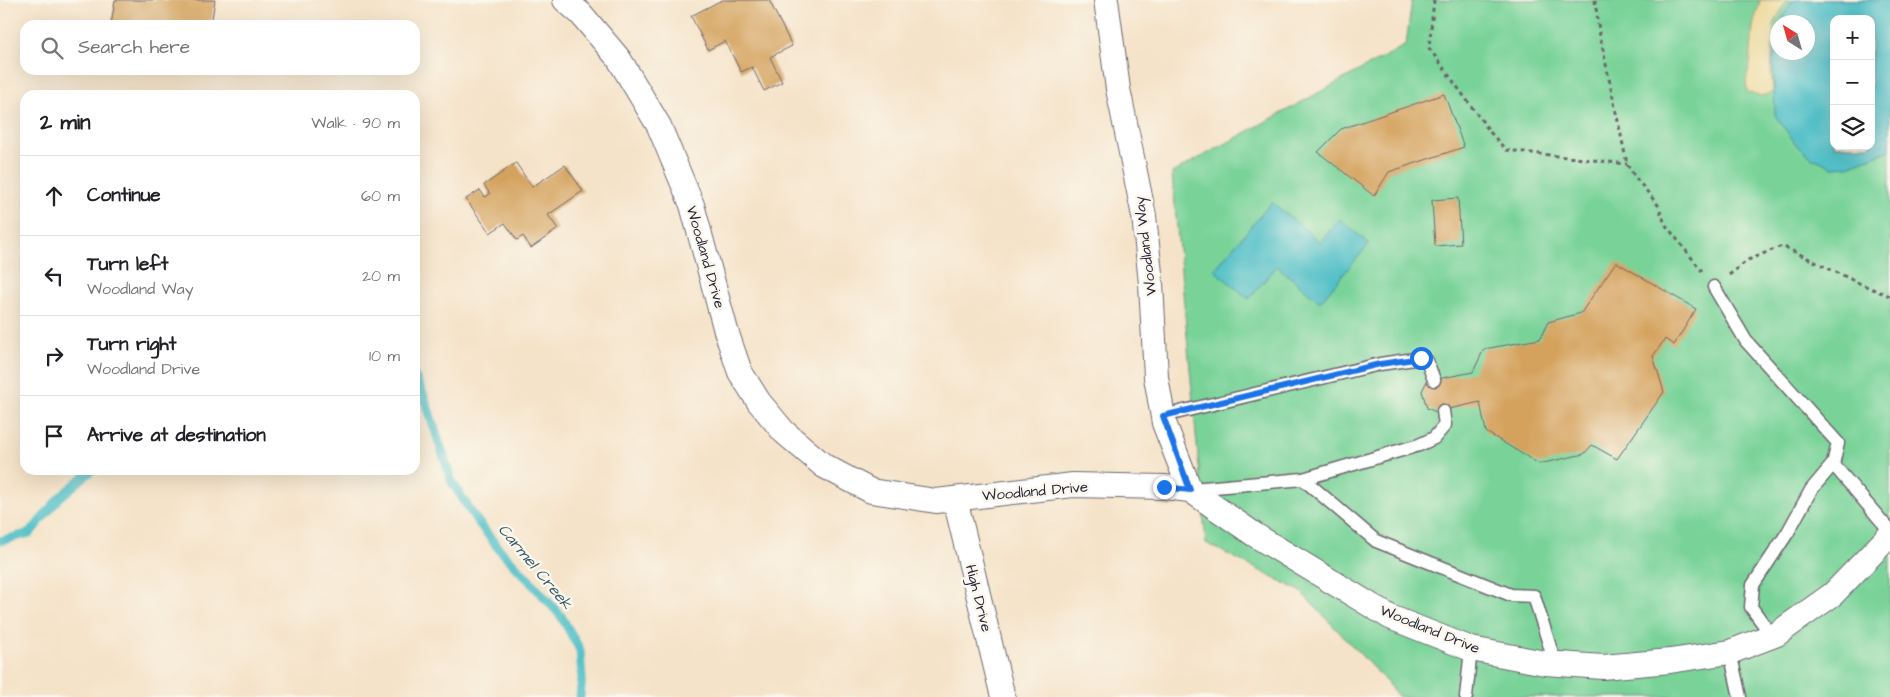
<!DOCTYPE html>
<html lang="en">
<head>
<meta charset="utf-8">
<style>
  :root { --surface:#fff; --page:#f6f6f6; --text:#202124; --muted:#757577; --line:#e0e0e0 }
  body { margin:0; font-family:"Architects Daughter",sans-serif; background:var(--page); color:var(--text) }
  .controls { position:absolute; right:15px; top:15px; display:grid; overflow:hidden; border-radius:10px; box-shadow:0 5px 20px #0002 }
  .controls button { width:45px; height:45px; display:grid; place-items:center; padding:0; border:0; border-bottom:1px solid var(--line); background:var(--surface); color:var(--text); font:25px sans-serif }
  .compass { position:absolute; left:1770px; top:15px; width:45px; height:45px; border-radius:50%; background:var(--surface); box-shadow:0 5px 20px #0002; rotate:323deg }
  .stop { position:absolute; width:15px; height:15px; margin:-11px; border:4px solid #1a73e8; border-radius:50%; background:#fff }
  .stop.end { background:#1a73e8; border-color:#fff; box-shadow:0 1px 5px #0008 }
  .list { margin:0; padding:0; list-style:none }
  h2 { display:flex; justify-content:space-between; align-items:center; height:65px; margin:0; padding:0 20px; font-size:21px }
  h2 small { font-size:16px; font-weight:400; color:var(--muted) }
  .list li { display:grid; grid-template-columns:32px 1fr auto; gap:15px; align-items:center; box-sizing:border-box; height:80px; padding:0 20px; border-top:1px solid var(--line) }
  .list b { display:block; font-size:19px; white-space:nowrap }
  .list p { margin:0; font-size:16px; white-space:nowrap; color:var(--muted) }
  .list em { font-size:16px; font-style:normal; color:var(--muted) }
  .icon { flex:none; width:28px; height:28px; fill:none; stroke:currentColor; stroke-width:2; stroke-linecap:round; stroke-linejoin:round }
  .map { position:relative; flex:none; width:1890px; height:697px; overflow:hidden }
  .search { position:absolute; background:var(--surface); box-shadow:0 5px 20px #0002; left:20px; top:20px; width:400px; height:55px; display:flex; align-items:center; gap:12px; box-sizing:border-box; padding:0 18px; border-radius:15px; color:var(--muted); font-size:19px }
  .panel { position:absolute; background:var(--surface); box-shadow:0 5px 20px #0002; left:20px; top:90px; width:400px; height:385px; border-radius:15px }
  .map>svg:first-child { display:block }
  .green { fill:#79d399; stroke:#4e7a6a; fill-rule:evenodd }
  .sand { fill:#eeda9e; stroke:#887e6c }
  .water { fill:#52c0c7; stroke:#3a7181; fill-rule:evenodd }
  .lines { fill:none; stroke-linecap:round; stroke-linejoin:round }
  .stream { stroke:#52c0c7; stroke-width:9 }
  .building { fill:#d4a25d }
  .service-casing { stroke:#6c666d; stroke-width:15 }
  .minor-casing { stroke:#6c666d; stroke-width:26 }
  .path { stroke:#6c666d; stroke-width:3; stroke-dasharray:4 4; stroke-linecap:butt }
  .service { stroke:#fff; stroke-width:12 }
  .minor { stroke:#fff; stroke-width:24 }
  .route { stroke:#1a73e8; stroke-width:6 }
  .labels { text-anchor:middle; stroke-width:5; stroke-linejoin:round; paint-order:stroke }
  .street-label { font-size:15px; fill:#22223b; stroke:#fbf7ec }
  .water-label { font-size:16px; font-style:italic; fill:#33596c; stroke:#fbf7ec }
</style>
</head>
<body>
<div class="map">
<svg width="1890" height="697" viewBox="0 0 1890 697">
  <rect width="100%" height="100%" fill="#fbf7ec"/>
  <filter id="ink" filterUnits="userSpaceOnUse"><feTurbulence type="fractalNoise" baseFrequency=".02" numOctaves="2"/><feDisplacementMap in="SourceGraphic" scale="10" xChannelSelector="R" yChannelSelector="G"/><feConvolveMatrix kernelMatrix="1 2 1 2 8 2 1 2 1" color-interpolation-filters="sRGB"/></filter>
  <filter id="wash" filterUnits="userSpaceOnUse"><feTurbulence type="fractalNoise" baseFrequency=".0096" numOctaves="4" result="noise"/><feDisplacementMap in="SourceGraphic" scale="20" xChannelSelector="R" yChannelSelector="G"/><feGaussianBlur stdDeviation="1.12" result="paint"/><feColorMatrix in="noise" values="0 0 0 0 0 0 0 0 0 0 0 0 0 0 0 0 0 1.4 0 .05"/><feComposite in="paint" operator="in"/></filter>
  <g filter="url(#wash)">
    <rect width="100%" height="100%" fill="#f5e3c9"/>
    <path class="green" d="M1412 0H1890V697H1399L1381 676 1300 591 1206 543 1172 173 1406 45ZM1834 19H1871V146H1834ZM1778 22H1808V52H1778Z"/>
    <path class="sand" d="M1760 0H1787L1774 24 1771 71 1773 91C1764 98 1756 97 1747 91L1746 81 1750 63 1753 26Z"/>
    <g class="water">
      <path d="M1793 0H1890V150L1848 166 1833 167 1811 157 1798 147 1775 115 1773 64 1777 29 1778 52H1808V22H1780ZM1834 19H1871V146H1834Z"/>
      <polygon points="1272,202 1320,242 1340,219 1369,244 1320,302 1277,266 1249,299 1214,270"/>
    </g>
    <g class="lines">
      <g class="stream">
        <polyline points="415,377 424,396 452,482 475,518 499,549 528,579 561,616 580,650 582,677 580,697"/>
        <polyline points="0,541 30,533 59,498 92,470"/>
      </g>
    </g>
    <g id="blocks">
      <g class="building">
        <polygon points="115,0 215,0 211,25 111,25"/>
        <polygon points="722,0 769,0 792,46 770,57 782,82 764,91 752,67 741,72 725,41 708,50 691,16"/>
        <polygon points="1444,94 1464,147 1389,172 1374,196 1318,152 1341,129"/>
        <polygon points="516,163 532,187 565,165 583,191 548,215 558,229 531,248 523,236 517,240 505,223 490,233 466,199 480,190 485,197 490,194 484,185"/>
        <polygon points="1458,198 1461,244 1435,246 1432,200"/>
        <polygon points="1616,262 1696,309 1674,345 1665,339 1653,356 1664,392 1617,459 1592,445 1584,454 1539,464 1486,432 1480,402 1436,412 1427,408 1422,391 1427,381 1473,372 1484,349 1540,339 1548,322 1581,313"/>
      </g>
    </g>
  </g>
  <g filter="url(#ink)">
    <use href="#blocks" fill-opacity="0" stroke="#6c666d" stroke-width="1"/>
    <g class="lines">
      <g class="service-casing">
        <g id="service">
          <polyline points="1714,287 1746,341 1838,443 1833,464 1811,490 1788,532 1753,585 1751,607 1772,636"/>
          <polyline points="1163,416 1380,364 1421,358 1427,361 1434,380"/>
          <polyline points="1833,464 1890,531"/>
          <polyline points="1303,479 1419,445 1434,438 1445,425 1443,411"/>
          <polyline points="1193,489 1303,479 1376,541 1511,595 1534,596 1555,663"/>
          <polyline points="1730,652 1740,697"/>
          <polyline points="1466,697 1471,649"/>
        </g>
      </g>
      <g class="minor-casing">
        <g id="minor">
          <polyline points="565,0 581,14 619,59 659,126 692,205 726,331 740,372 759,402 784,432 824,466 871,491 936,501 1073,485 1164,487 1190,490 1255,535 1390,617 1471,649 1545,663 1603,667 1670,661 1730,652 1777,634 1833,594 1890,535"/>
          <polyline points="1106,0 1118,89 1144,216 1151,283 1156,377 1164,423 1190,490"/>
          <polyline points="955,499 1003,697"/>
        </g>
      </g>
      <g class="path">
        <polyline points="1434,0 1429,48 1490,132 1506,150 1627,164"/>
        <polyline points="1595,0 1599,31 1627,164 1635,177 1658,205 1665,224 1702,271"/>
        <path d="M1729 275 1748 260 1782 246C1819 263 1853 282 1890 296"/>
      </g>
      <use href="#service" class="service"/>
      <use href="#minor" class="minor"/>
    </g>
  </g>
  <g class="lines" filter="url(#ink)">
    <polyline class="route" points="1164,487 1190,490 1163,416 1380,364 1421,358"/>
  </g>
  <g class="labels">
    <g class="street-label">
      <text transform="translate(1145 246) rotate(-97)" y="5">Woodland Way</text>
      <text transform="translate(706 257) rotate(74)" y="5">Woodland Drive</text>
      <text transform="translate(1035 491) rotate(-5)" y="5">Woodland Drive</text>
      <text transform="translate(979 598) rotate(76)" y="5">High Drive</text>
      <text transform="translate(1430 629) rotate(22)" y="5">Woodland Drive</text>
    </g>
    <g class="water-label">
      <text transform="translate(536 566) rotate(50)" y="6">Carmel Creek</text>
    </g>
  </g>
</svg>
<div class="controls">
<button>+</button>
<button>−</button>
<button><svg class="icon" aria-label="layers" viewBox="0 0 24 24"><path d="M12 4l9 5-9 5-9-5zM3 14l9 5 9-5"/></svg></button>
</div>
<svg class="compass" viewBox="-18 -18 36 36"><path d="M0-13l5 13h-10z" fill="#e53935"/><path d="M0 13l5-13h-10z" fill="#757577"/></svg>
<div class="stop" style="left:1421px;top:358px"></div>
<div class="stop end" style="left:1164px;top:487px"></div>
<div class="search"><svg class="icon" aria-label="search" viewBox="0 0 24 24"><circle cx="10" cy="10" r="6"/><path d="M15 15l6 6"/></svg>Search here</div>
<section class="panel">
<h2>2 min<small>Walk · 90 m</small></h2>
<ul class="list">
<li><svg class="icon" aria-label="ahead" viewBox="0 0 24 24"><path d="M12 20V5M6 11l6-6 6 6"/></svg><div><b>Continue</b></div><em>60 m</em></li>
<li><svg class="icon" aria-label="left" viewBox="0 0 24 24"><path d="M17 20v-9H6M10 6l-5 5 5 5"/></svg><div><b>Turn left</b><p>Woodland Way</p></div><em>20 m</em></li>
<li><svg class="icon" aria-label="right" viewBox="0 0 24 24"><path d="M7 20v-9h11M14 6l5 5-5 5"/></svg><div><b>Turn right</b><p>Woodland Drive</p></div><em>10 m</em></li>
<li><svg class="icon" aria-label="arrive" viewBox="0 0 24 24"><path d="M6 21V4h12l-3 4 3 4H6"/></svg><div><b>Arrive at destination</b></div></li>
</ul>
</section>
</div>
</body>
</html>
